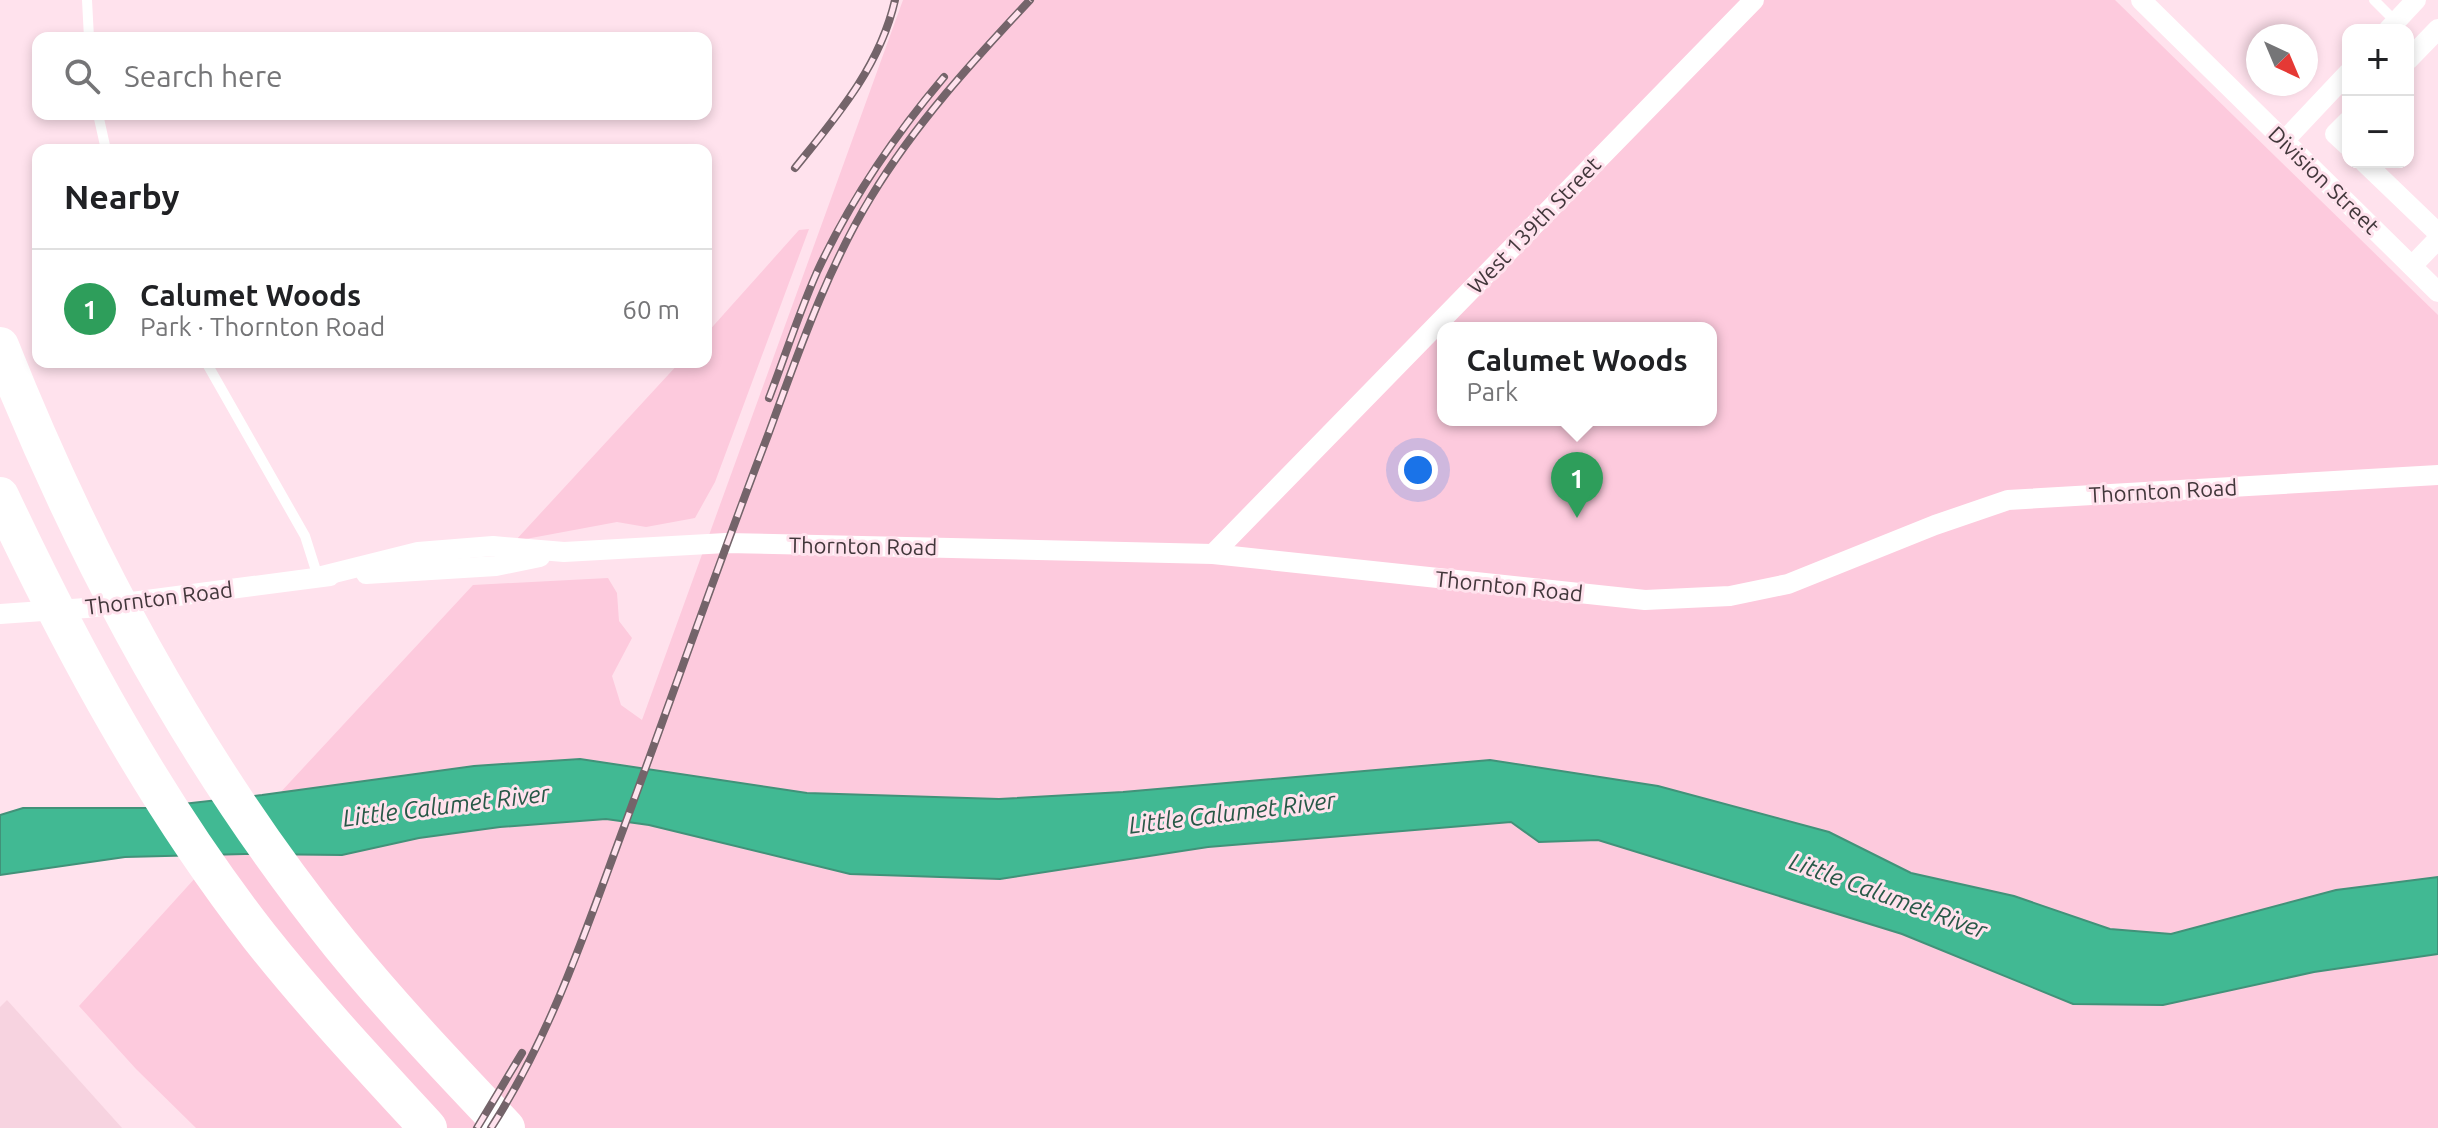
<!DOCTYPE html>
<html lang="en">
<head>
<meta charset="utf-8">
<style>
  :root { --surface:#fff; --page:#f2f2f2; --text:#202124; --muted:#757577; --line:#e0e0e0; --accent:#db2777 }
  body { margin:0; font-family:Ubuntu,sans-serif; background:var(--page); color:var(--text) }
  .controls { position:absolute; right:24px; top:24px; display:grid; overflow:hidden; border-radius:16px; box-shadow:0 4px 12px #0003 }
  .controls button { width:72px; height:72px; display:grid; place-items:center; padding:0; border:0; border-bottom:2px solid var(--line); background:var(--surface); color:var(--text); font:40px sans-serif }
  .compass { position:absolute; left:2246px; top:24px; width:72px; height:72px; border-radius:50%; background:var(--surface); box-shadow:0 4px 12px #0003; rotate:136deg }
  .you { position:absolute; left:1418px; top:470px; width:28px; height:28px; margin:-20px; border:6px solid #fff; border-radius:50%; background:#1a73e8; box-shadow:0 0 0 12px #1a73e833 }
  .badge { display:grid; place-items:center; width:52px; height:52px; border-radius:50%; background:var(--accent); color:#fff; font-size:26px; font-weight:700 }
  .pin { position:absolute; translate:-50% -66px; filter:drop-shadow(0 2px 4px #0008) }
  .pin::after { content:''; position:absolute; top:42px; width:28px; height:24px; background:inherit; clip-path:polygon(0 0,100% 0,50% 100%) }
  .popup { position:absolute; left:1437px; top:322px; width:280px; height:104px; box-sizing:border-box; display:grid; place-content:center; border-radius:16px; background:var(--surface); filter:drop-shadow(0 2px 6px #0005); font-size:26px; white-space:nowrap; color:var(--muted) }
  .popup b { font-size:30px; color:var(--text) }
  .popup::after { content:''; position:absolute; left:50%; top:100%; margin-left:-16px; border:16px solid transparent; border-top-color:var(--surface) }
  .list { margin:0; padding:0; list-style:none }
  h2 { display:flex; justify-content:space-between; align-items:center; height:104px; margin:0; padding:0 32px; font-size:34px }
  h2 small { font-size:26px; font-weight:400; color:var(--muted) }
  .list li { display:grid; grid-template-columns:52px 1fr auto; gap:24px; align-items:center; box-sizing:border-box; height:120px; padding:0 32px; border-top:2px solid var(--line) }
  .list b { display:block; font-size:30px; white-space:nowrap }
  .list p { margin:0; font-size:26px; white-space:nowrap; color:var(--muted) }
  .list em { font-size:26px; font-style:normal; color:var(--muted) }
  .icon { flex:none; width:44px; height:44px; fill:none; stroke:currentColor; stroke-width:2; stroke-linecap:round; stroke-linejoin:round }
  .map { position:relative; flex:none; width:2438px; height:1128px; overflow:hidden }
  .search { position:absolute; background:var(--surface); box-shadow:0 4px 12px #0003; left:32px; top:32px; width:680px; height:88px; display:flex; align-items:center; gap:20px; box-sizing:border-box; padding:0 28px; border-radius:16px; color:var(--muted); font-size:30px }
  .panel { position:absolute; background:var(--surface); box-shadow:0 4px 12px #0003; left:32px; top:144px; width:680px; height:224px; border-radius:16px }
  .map>svg:first-child { display:block }
  .built { fill:#f7d3e0 }
  .green { fill:#fdcadd; fill-rule:evenodd }
  .water { fill:#41b993; stroke:#419279; stroke-width:2 }
  .lines { fill:none; stroke-linecap:round; stroke-linejoin:round }
  .service { stroke:#fff; stroke-width:10 }
  .minor { stroke:#fff; stroke-width:20 }
  .motorway { stroke:#fff; stroke-width:38 }
  .rail-casing { stroke:#74646a; stroke-width:8 }
  .rail { stroke:#ffe2ed; stroke-width:5; stroke-dasharray:15; stroke-linecap:butt }
  .labels { text-anchor:middle; stroke-width:6; stroke-linejoin:round; paint-order:stroke }
  .street-label { font-size:22px; fill:#42373b; stroke:#ffe2ed }
  .water-label { font-size:24px; font-style:italic; fill:#285847; stroke:#ffe2ed }
</style>
</head>
<body>
<div class="map">
<svg width="2438" height="1128" viewBox="0 0 2438 1128">
  <rect width="100%" height="100%" fill="#ffe2ed"/>
  <polygon class="built" points="7,1000 122,1128 0,1128 0,1007"/>
  <g class="green">
    <path d="M903 0H2115L2438 315V1128H196L136 1069 79 1006 216 855H342L419 838 500 827 278 795 473 585 608 578 617 593 619 621 632 638 612 676 621 705 642 720ZM1443 328H1711V420H1443Z"/>
    <polygon points="809,229 715,482 695,518 646,527 617,522 515,541 680,362 706,362 706,334 799,230"/>
  </g>
  <polygon class="water" points="580,759 807,793 999,799 1123,792 1490,760 1658,786 1829,832 1911,873 2014,896 2110,929 2171,934 2336,890 2438,877 2438,954 2314,972 2163,1005 2073,1004 1902,934 1598,840 1539,842 1511,822 1208,847 1000,879 850,874 649,825 606,819 500,827 419,838 342,855 245,854 125,857 0,875 0,815 23,808 147,808 262,795 474,766"/>
  <g class="lines">
    <g class="service">
      <polyline points="87,0 89,38"/>
      <polyline points="2374,0 2396,22"/>
      <polyline points="98,114 106,150"/>
      <polyline points="206,362 305,536 318,577"/>
    </g>
    <g class="minor">
      <polyline points="2141,0 2438,292"/>
      <polyline points="2388,30 2416,0"/>
      <polyline points="2408,60 2438,29"/>
      <polyline points="2348,121 2335,134 2348,146"/>
      <polyline points="2284,141 2348,73"/>
      <polyline points="2364,162 2438,233"/>
      <polyline points="2412,266 2438,239"/>
      <polyline points="1213,554 1754,0"/>
      <polyline points="366,574 496,566 540,557"/>
      <polyline points="318,577 418,552 493,546 564,552 726,543 1213,554 1645,600 1730,596 1788,584 1935,525 2008,500 2438,475"/>
      <polyline points="0,614 86,608 330,576"/>
    </g>
    <g class="motorway">
      <path d="M0 346C85 560 195 764 340 944 392 1008 449 1068 506 1128"/>
      <path d="M0 496C72 649 154 801 259 936 312 1003 370 1065 428 1128"/>
    </g>
    <g class="rail-casing">
      <g id="rail">
        <path d="M795 168C837 116 880 66 895 0"/>
        <path d="M769 398C785 356 799 313 817 272 850 201 894 136 944 77"/>
        <polyline points="477,1128 522,1053"/>
        <path d="M491 1128C552 1033 585 932 624 827 672 697 718 565 768 435 798 354 826 271 871 197 915 124 972 62 1030 0"/>
      </g>
    </g>
    <use href="#rail" class="rail"/>
  </g>
  <g class="labels">
    <g class="street-label">
      <text transform="translate(2324 180) rotate(44)" y="8">Division Street</text>
      <text transform="translate(1534 225) rotate(-46)" y="8">West 139th Street</text>
      <text transform="translate(2163 491) rotate(-3)" y="8">Thornton Road</text>
      <text transform="translate(863 546) rotate(1)" y="8">Thornton Road</text>
      <text transform="translate(1509 586) rotate(6)" y="8">Thornton Road</text>
      <text transform="translate(159 598) rotate(-7)" y="8">Thornton Road</text>
    </g>
    <g class="water-label">
      <text transform="translate(446 806) rotate(-7)" y="8">Little Calumet River</text>
      <text transform="translate(1232 813) rotate(-7)" y="8">Little Calumet River</text>
      <text transform="translate(1888 896) rotate(20)" y="8">Little Calumet River</text>
    </g>
  </g>
</svg>
<div class="controls">
<button>+</button>
<button>−</button>
</div>
<svg class="compass" viewBox="-18 -18 36 36"><path d="M0-13l5 13h-10z" fill="#e53935"/><path d="M0 13l5-13h-10z" fill="#757577"/></svg>
<div class="you"></div>
<div class="pin badge" style="left:1577px;top:518px;background:#2e9e5b">1</div>
<div class="popup"><b>Calumet Woods</b>Park</div>
<div class="search"><svg class="icon" aria-label="search" viewBox="0 0 24 24"><circle cx="10" cy="10" r="6"/><path d="M15 15l6 6"/></svg>Search here</div>
<section class="panel">
<h2>Nearby<small></small></h2>
<ul class="list">
<li><span class="badge" style="background:#2e9e5b">1</span><div><b>Calumet Woods</b><p>Park · Thornton Road</p></div><em>60 m</em></li>
</ul>
</section>
</div>
</body>
</html>
